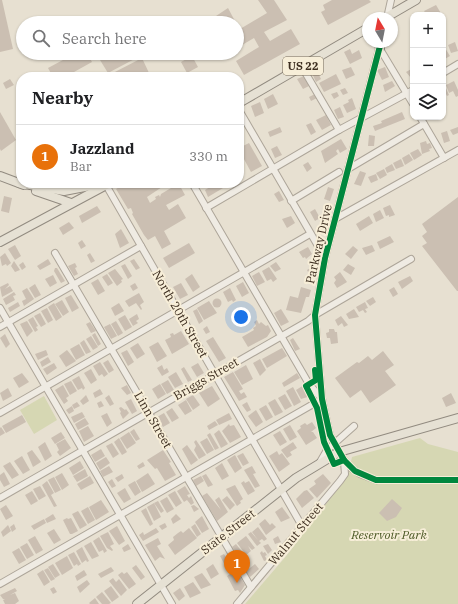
<!DOCTYPE html>
<html lang="en">
<head>
<meta charset="utf-8">
<style>
  :root { --surface:#fff; --page:#f2f2f2; --text:#202124; --muted:#757577; --line:#e0e0e0; --accent:#2563eb }
  body { margin:0; font-family:"IBM Plex Serif",serif; background:var(--page); color:var(--text) }
  .controls { position:absolute; right:12px; top:12px; display:grid; overflow:hidden; border-radius:8px; box-shadow:0 1px 3px #0004 }
  .controls button { width:36px; height:36px; display:grid; place-items:center; padding:0; border:0; border-bottom:1px solid var(--line); background:var(--surface); color:var(--text); font:20px sans-serif }
  .compass { position:absolute; left:362px; top:12px; width:36px; height:36px; border-radius:50%; background:var(--surface); box-shadow:0 1px 3px #0004; rotate:350deg }
  .you { position:absolute; left:241px; top:317px; width:14px; height:14px; margin:-10px; border:3px solid #fff; border-radius:50%; background:#1a73e8; box-shadow:0 0 0 6px #1a73e833 }
  .badge { display:grid; place-items:center; width:26px; height:26px; border-radius:50%; background:var(--accent); color:#fff; font-size:13px; font-weight:700 }
  .pin { position:absolute; translate:-50% -33px; filter:drop-shadow(0 1px 2px #0008) }
  .pin::after { content:''; position:absolute; top:21px; width:14px; height:12px; background:inherit; clip-path:polygon(0 0,100% 0,50% 100%) }
  .list { margin:0; padding:0; list-style:none }
  h2 { display:flex; justify-content:space-between; align-items:center; height:52px; margin:0; padding:0 16px; font-size:17px }
  h2 small { font-size:13px; font-weight:400; color:var(--muted) }
  .list li { display:grid; grid-template-columns:26px 1fr auto; gap:12px; align-items:center; box-sizing:border-box; height:64px; padding:0 16px; border-top:1px solid var(--line) }
  .list b { display:block; font-size:15px; white-space:nowrap }
  .list p { margin:0; font-size:13px; white-space:nowrap; color:var(--muted) }
  .list em { font-size:13px; font-style:normal; color:var(--muted) }
  .icon { flex:none; width:22px; height:22px; fill:none; stroke:currentColor; stroke-width:2; stroke-linecap:round; stroke-linejoin:round }
  .map { position:relative; flex:none; width:458px; height:604px; overflow:hidden }
  .search { position:absolute; background:var(--surface); box-shadow:0 1px 3px #0004; left:16px; top:16px; width:228px; height:44px; display:flex; align-items:center; gap:10px; box-sizing:border-box; padding:0 14px; border-radius:22px; color:var(--muted); font-size:15px }
  .panel { position:absolute; background:var(--surface); box-shadow:0 1px 3px #0004; left:16px; top:72px; width:228px; height:116px; border-radius:16px }
  .map>svg:first-child { display:block }
  .green { fill:#d6d7b3 }
  .building { fill:#cbbfb2 }
  .lines { fill:none; stroke-linecap:round; stroke-linejoin:round }
  .minor-casing { stroke:#ada599; stroke-width:8 }
  .major-casing { stroke:#928b80; stroke-width:10 }
  .minor { stroke:#efebe3; stroke-width:6 }
  .major { stroke:#e6e1d4; stroke-width:8 }
  .cycleway-casing { stroke:#f7eed8; stroke-width:8 }
  .cycleway { stroke:#00873e; stroke-width:6 }
  .labels { text-anchor:middle; stroke-width:4; stroke-linejoin:round; paint-order:stroke }
  .shield { fill:#f7eed8; stroke:#756857; stroke-width:1 }
  .shield-label { font-size:11px; font-weight:bold; fill:#3d2e20 }
  .street-label { font-size:12px; fill:#3d2e20; stroke:#f7eed8 }
  .park-label { font-size:12px; font-style:italic; fill:#4d5a26; stroke:#f7eed8 }
</style>
</head>
<body>
<div class="map">
<svg width="458" height="604" viewBox="0 0 458 604">
  <rect width="100%" height="100%" fill="#e7e0d1"/>
  <g class="green">
    <polygon points="44,396 57,420 34,434 20,410"/>
    <polygon points="420,438 428,444 458,452 458,604 245,604 287,555 348,475 352,457"/>
  </g>
  <g class="building">
    <polygon points="0,0 2,0 13,49 0,52"/>
    <polygon points="258,0 274,0 287,20 264,32 270,41 291,29 300,44 244,75 236,61 259,47 254,38 237,48 237,24 240,29 267,13"/>
    <polygon points="332,0 369,0 371,2 328,25 321,12 325,10 323,5"/>
    <polygon points="436,5 442,15 427,15 424,11"/>
    <polygon points="228,8 236,23 220,23 216,16"/>
    <polygon points="455,42 458,51 451,53 448,45"/>
    <polygon points="445,48 450,56 443,60 443,49"/>
    <polygon points="350,49 352,54 359,50 362,58 350,64 344,52"/>
    <polygon points="76,53 87,53 92,62 65,77 53,77 48,68"/>
    <polygon points="112,53 143,53 144,54 108,73 100,60"/>
    <polygon points="192,56 198,67 187,73 181,62"/>
    <polygon points="142,58 149,73 140,77 113,77 111,74"/>
    <polygon points="351,67 355,75 346,79 342,70"/>
    <polygon points="385,67 389,77 382,80 377,70"/>
    <polygon points="413,68 413,77 411,78 406,72"/>
    <polygon points="316,69 321,79 316,82 311,71"/>
    <polygon points="336,74 341,84 324,92 319,83"/>
    <polygon points="304,76 309,86 303,89 297,79"/>
    <polygon points="10,79 14,85 6,89 3,83"/>
    <polygon points="392,81 395,86 385,92 383,85"/>
    <polygon points="454,81 458,90 458,96 456,97 453,91 449,93 446,85"/>
    <polygon points="445,86 449,95 447,96 446,94 443,96 443,87"/>
    <polygon points="345,88 348,93 343,95 340,90"/>
    <polygon points="337,92 339,96 334,99 331,94"/>
    <polygon points="273,94 278,104 268,109 264,99"/>
    <polygon points="315,94 317,98 311,101 309,97"/>
    <polygon points="352,98 356,109 347,113 343,105 349,102 348,100"/>
    <polygon points="260,102 264,113 255,117 251,106"/>
    <polygon points="340,107 344,117 338,119 334,110"/>
    <polygon points="0,112 16,140 1,151 0,149"/>
    <polygon points="402,112 405,119 375,131 373,126 382,123 381,121"/>
    <polygon points="326,115 331,125 322,130 316,120"/>
    <polygon points="311,123 316,132 311,135 306,125"/>
    <polygon points="280,127 282,132 270,137 268,132"/>
    <polygon points="458,127 458,133 453,135 450,130"/>
    <polygon points="447,131 450,141 444,143 441,133"/>
    <polygon points="369,135 375,136 374,146 368,146"/>
    <polygon points="341,139 347,149 340,153 338,149 336,151 338,154 325,163 321,151"/>
    <polygon points="426,141 427,144 430,143 432,148 429,149 430,151 422,154 420,143"/>
    <polygon points="249,143 262,166 251,172 239,150 239,148"/>
    <polygon points="277,146 282,155 275,158 271,149"/>
    <polygon points="418,149 422,155 414,160 410,153"/>
    <polygon points="409,154 413,160 405,165 402,158"/>
    <polygon points="401,159 404,166 396,169 393,163"/>
    <polygon points="308,162 312,168 307,172 303,165"/>
    <polygon points="392,164 395,170 387,173 385,168"/>
    <polygon points="384,169 387,175 380,179 376,173"/>
    <polygon points="360,171 366,173 361,186 354,184"/>
    <polygon points="376,174 378,180 371,183 368,177"/>
    <polygon points="127,183 159,183 162,187 147,197 150,203 156,199 155,197 159,195 160,197 161,194 176,185 177,187 180,186 185,195 166,205 169,210 178,204 186,218 164,231 171,244 162,249 155,236 148,240 144,235 132,214 133,213 131,208 128,209 116,189"/>
    <polygon points="214,183 226,183 228,185 208,197 205,190 215,184"/>
    <polygon points="328,187 334,189 330,201 324,199"/>
    <polygon points="279,191 284,200 279,202 274,194"/>
    <polygon points="4,196 12,198 9,213 1,211"/>
    <polygon points="458,197 458,291 457,291 422,246 427,243 422,236 427,232 422,224"/>
    <polygon points="390,205 395,215 389,217 389,215 386,216 383,208"/>
    <polygon points="97,206 101,212 82,223 79,216"/>
    <polygon points="315,209 320,218 315,221 310,212"/>
    <polygon points="380,210 384,218 376,222 373,214"/>
    <polygon points="291,216 295,223 287,228 282,219"/>
    <polygon points="369,216 373,223 360,231 356,224"/>
    <polygon points="69,222 74,228 63,235 59,228"/>
    <polygon points="121,229 129,243 120,248 115,234"/>
    <polygon points="390,236 394,242 380,249 377,242"/>
    <polygon points="82,240 86,246 81,249 78,243"/>
    <polygon points="189,243 195,253 169,268 163,258"/>
    <polygon points="15,245 21,256 15,260 8,249"/>
    <polygon points="372,245 375,251 366,255 362,248"/>
    <polygon points="353,246 358,250 351,259 345,254"/>
    <polygon points="308,247 312,254 306,259 305,257 303,258 299,252"/>
    <polygon points="5,253 11,263 7,266 6,264 2,266 0,257"/>
    <polygon points="90,253 95,261 91,263 87,255"/>
    <polygon points="48,259 51,264 40,270 37,266"/>
    <polygon points="134,259 140,268 136,270 130,261"/>
    <polygon points="14,261 20,270 15,272 11,266"/>
    <polygon points="23,262 26,267 22,270 19,265"/>
    <polygon points="276,262 281,269 275,272 270,266"/>
    <polygon points="75,263 77,267 75,268 78,274 74,276 68,266"/>
    <polygon points="125,264 132,276 128,279 121,266"/>
    <polygon points="348,264 355,268 351,275 343,270"/>
    <polygon points="314,266 316,270 309,274 307,270"/>
    <polygon points="269,267 277,279 273,282 271,279 267,281 262,271"/>
    <polygon points="55,268 57,268 65,281 61,283 54,271"/>
    <polygon points="115,269 123,279 121,280 122,282 117,286 108,273"/>
    <polygon points="259,272 265,282 257,286 252,276"/>
    <polygon points="340,272 347,282 337,288 334,283 336,280 334,277"/>
    <polygon points="107,274 113,283 108,286 102,277"/>
    <polygon points="192,274 200,287 193,292 185,279"/>
    <polygon points="53,275 57,283 50,287 45,279"/>
    <polygon points="410,276 413,281 402,289 398,282"/>
    <polygon points="98,279 105,291 98,295 91,283"/>
    <polygon points="243,282 249,293 242,297 236,286"/>
    <polygon points="8,283 9,285 5,289 10,286 13,291 2,297 0,287"/>
    <polygon points="135,283 138,288 133,291 130,286"/>
    <polygon points="181,283 188,295 180,299 173,287"/>
    <polygon points="35,284 41,295 35,298 29,288"/>
    <polygon points="301,287 311,290 309,297 306,297 301,313 286,310 290,296 298,298"/>
    <polygon points="394,287 398,294 393,297 389,290"/>
    <polygon points="27,288 34,299 24,306 22,301 26,299 22,291"/>
    <polygon points="230,288 236,300 233,302 232,300 228,302 223,292"/>
    <polygon points="14,292 16,295 13,296 15,300 6,305 3,299"/>
    <polygon points="139,293 144,302 140,305 142,309 141,310 136,303 129,307 125,301"/>
    <polygon points="71,295 79,308 72,312 65,298"/>
    <polygon points="373,297 376,302 370,306 366,301"/>
    <circle cx="217" cy="303" r="4.5"/>
    <polygon points="62,300 69,312 63,316 55,304"/>
    <polygon points="209,301 217,313 204,320 197,308"/>
    <polygon points="18,302 20,306 10,312 8,308"/>
    <polygon points="365,302 368,308 365,309 367,312 365,313 363,310 359,312 356,307"/>
    <polygon points="54,303 62,317 56,321 48,307"/>
    <polygon points="119,303 124,311 115,316 111,308"/>
    <polygon points="47,308 53,320 48,323 41,311"/>
    <polygon points="240,308 243,313 237,316 234,312"/>
    <polygon points="197,309 203,321 199,324 193,311"/>
    <polygon points="281,309 289,322 281,326 274,313"/>
    <polygon points="354,309 359,317 349,319 346,314"/>
    <polygon points="40,313 46,324 41,327 34,316"/>
    <polygon points="137,314 139,319 136,321 138,323 133,326 129,319"/>
    <polygon points="125,315 132,327 125,331 118,319"/>
    <polygon points="341,316 348,325 344,327 342,323 338,326 335,320"/>
    <polygon points="33,317 38,326 36,327 38,330 35,332 28,320"/>
    <polygon points="257,320 259,324 261,322 266,326 268,325 271,331 267,337 248,347 242,337 254,330 253,328 256,326 254,322"/>
    <polygon points="27,321 33,331 27,337 20,324"/>
    <polygon points="116,321 123,333 118,336 111,324"/>
    <polygon points="90,322 96,331 91,333 86,324"/>
    <polygon points="110,324 117,336 111,339 104,327"/>
    <polygon points="207,326 210,332 206,334 203,329"/>
    <polygon points="329,329 334,329 335,332 337,332 338,343 331,344 330,338 327,338 326,333 329,332"/>
    <polygon points="181,331 189,344 172,354 165,340 171,337 170,334 173,333 174,335"/>
    <polygon points="95,333 101,344 98,346 92,335"/>
    <polygon points="5,334 10,344 6,348 0,338"/>
    <polygon points="91,336 98,347 93,350 86,339"/>
    <polygon points="213,337 226,358 219,362 206,341"/>
    <polygon points="293,338 300,349 295,351 290,340"/>
    <polygon points="84,340 91,352 86,354 80,343"/>
    <polygon points="158,342 167,356 157,362 149,347"/>
    <polygon points="138,343 145,354 137,359 130,348"/>
    <polygon points="79,344 85,355 76,360 70,349"/>
    <polygon points="282,348 287,356 267,368 262,359"/>
    <polygon points="46,350 48,355 38,360 35,354"/>
    <polygon points="67,350 76,361 66,367 59,356"/>
    <polygon points="127,350 134,362 128,366 121,353"/>
    <polygon points="383,351 394,365 385,371 396,385 370,403 361,390 350,398 335,378 357,362 359,363 368,356 372,360"/>
    <polygon points="48,357 51,362 42,367 40,362"/>
    <polygon points="260,359 266,370 260,376 253,363"/>
    <polygon points="108,360 114,370 109,373 103,363"/>
    <polygon points="100,362 108,374 104,377 102,374 99,376 93,366"/>
    <polygon points="54,363 57,368 47,375 43,369"/>
    <polygon points="198,363 204,373 197,377 191,367"/>
    <polygon points="162,365 164,370 167,368 169,372 162,376 157,368"/>
    <polygon points="246,365 253,379 242,385 234,372"/>
    <polygon points="184,367 192,380 188,382 181,369"/>
    <polygon points="91,369 97,380 91,384 84,373"/>
    <polygon points="176,372 183,384 175,388 168,377"/>
    <polygon points="233,372 243,389 239,391 241,394 244,392 247,397 239,401 224,377"/>
    <polygon points="22,373 29,382 19,388 13,378"/>
    <polygon points="297,373 300,378 284,387 282,383"/>
    <polygon points="79,376 85,388 83,390 82,388 78,390 72,380"/>
    <polygon points="168,380 174,390 167,394 161,384"/>
    <polygon points="71,381 77,391 70,395 64,384"/>
    <polygon points="160,384 166,394 158,399 152,389"/>
    <polygon points="63,385 69,396 66,398 68,401 64,404 55,390"/>
    <polygon points="127,385 131,393 127,395 121,388"/>
    <polygon points="304,385 311,396 301,399 296,390"/>
    <polygon points="212,386 220,399 208,407 199,393"/>
    <polygon points="293,387 301,402 294,406 286,391"/>
    <polygon points="8,388 12,396 3,401 0,393"/>
    <polygon points="100,389 103,394 95,398 93,393"/>
    <polygon points="451,393 456,403 446,407 442,398"/>
    <polygon points="285,394 292,406 285,410 278,398"/>
    <polygon points="86,395 89,401 83,405 80,401"/>
    <polygon points="109,395 114,404 110,406 105,398"/>
    <polygon points="193,395 200,405 193,410 186,399"/>
    <polygon points="131,399 137,411 132,414 125,402"/>
    <polygon points="275,399 283,412 275,416 268,403"/>
    <polygon points="186,400 192,411 185,415 178,405"/>
    <polygon points="101,401 104,406 99,408 97,403"/>
    <polygon points="77,402 80,406 74,409 72,405"/>
    <polygon points="247,402 251,410 247,412 242,405"/>
    <polygon points="266,405 273,417 266,421 259,409"/>
    <polygon points="72,406 74,411 69,414 66,410"/>
    <polygon points="121,407 125,410 126,409 129,413 123,419 120,413 121,412 119,408"/>
    <polygon points="172,408 179,418 172,422 166,412"/>
    <polygon points="256,410 263,422 256,427 248,416"/>
    <polygon points="82,412 85,417 74,423 71,417"/>
    <polygon points="107,413 112,423 107,427 101,416"/>
    <polygon points="164,413 170,423 163,427 157,417"/>
    <polygon points="229,413 232,419 219,425 216,420"/>
    <polygon points="22,415 26,422 6,433 2,426"/>
    <polygon points="85,418 89,424 78,430 75,424"/>
    <polygon points="215,421 218,425 209,430 207,426"/>
    <polygon points="312,422 316,428 311,432 313,432 317,438 306,445 297,431 301,428 300,426 305,423 307,425"/>
    <polygon points="229,424 230,426 234,425 241,437 230,443 222,431"/>
    <polygon points="290,425 297,437 290,441 283,429"/>
    <polygon points="88,426 94,436 84,442 79,431"/>
    <polygon points="1,427 5,433 0,436 0,428"/>
    <polygon points="134,429 140,439 136,441 130,432"/>
    <polygon points="219,430 228,444 221,448 214,434"/>
    <polygon points="280,431 287,442 280,446 273,435"/>
    <polygon points="61,432 65,438 55,444 51,438"/>
    <polygon points="129,432 136,443 127,449 120,438"/>
    <polygon points="210,433 219,448 215,450 207,435"/>
    <polygon points="119,438 127,452 122,455 114,442"/>
    <polygon points="207,438 214,450 207,454 200,442"/>
    <polygon points="65,439 71,448 60,456 57,452 59,450 56,444"/>
    <polygon points="196,440 206,455 199,459 194,450 196,446 194,442"/>
    <polygon points="45,442 52,456 45,461 38,447"/>
    <polygon points="293,442 297,448 290,452 292,455 287,458 281,450"/>
    <polygon points="112,443 119,454 113,458 106,446"/>
    <polygon points="187,445 198,460 191,465 182,449"/>
    <polygon points="101,449 105,456 95,462 91,455"/>
    <polygon points="32,450 41,462 33,467 27,453"/>
    <polygon points="163,450 171,462 169,463 176,475 165,481 157,468 155,469 147,460"/>
    <polygon points="277,451 279,455 282,453 290,464 279,472 269,456"/>
    <polygon points="243,453 249,463 243,466 237,456"/>
    <polygon points="235,455 242,468 235,473 227,460"/>
    <polygon points="22,456 30,470 23,474 14,461"/>
    <polygon points="106,457 110,463 100,470 96,463"/>
    <polygon points="80,461 84,468 73,475 69,468"/>
    <polygon points="10,462 19,475 12,479 3,466"/>
    <polygon points="143,462 145,466 139,469 137,466"/>
    <polygon points="222,463 229,476 222,480 215,468"/>
    <polygon points="109,466 113,472 103,477 100,471"/>
    <polygon points="252,466 256,473 253,474 260,486 255,488 244,470"/>
    <polygon points="85,469 88,476 77,482 73,476"/>
    <polygon points="4,472 10,484 4,487 0,480 0,475"/>
    <polygon points="62,473 69,485 62,490 55,477"/>
    <polygon points="148,473 155,484 142,492 136,481"/>
    <polygon points="122,474 124,478 118,482 115,478"/>
    <polygon points="206,474 213,485 208,487 202,476"/>
    <polygon points="323,474 331,483 317,498 309,489 316,484 314,481"/>
    <polygon points="90,476 94,483 81,490 77,484"/>
    <polygon points="201,476 204,481 196,486 193,480"/>
    <polygon points="54,477 61,490 55,493 48,480"/>
    <polygon points="112,479 116,486 112,488 108,482"/>
    <polygon points="47,481 54,493 51,495 57,506 54,507 42,485"/>
    <polygon points="135,481 141,492 135,496 128,485"/>
    <polygon points="244,481 245,483 249,481 255,491 248,495 241,483"/>
    <polygon points="235,485 243,499 240,501 241,503 237,506 226,489"/>
    <polygon points="40,486 46,496 39,500 33,489"/>
    <polygon points="185,486 190,494 187,495 189,498 191,496 194,503 191,505 187,500 184,502 177,491"/>
    <polygon points="125,488 131,499 124,503 117,493"/>
    <polygon points="307,490 314,498 302,508 296,499 304,491"/>
    <polygon points="32,491 38,501 31,505 25,495"/>
    <polygon points="175,491 182,503 176,507 168,495"/>
    <polygon points="207,493 221,510 215,500 219,497 228,512 217,521 202,496"/>
    <polygon points="227,496 235,505 230,510 222,500"/>
    <polygon points="167,497 174,509 167,513 160,501"/>
    <polygon points="392,499 402,508 396,517 387,521 379,513"/>
    <polygon points="101,500 109,512 96,520 89,507"/>
    <polygon points="158,501 164,511 161,513 154,503"/>
    <polygon points="154,503 161,517 154,521 147,507"/>
    <polygon points="6,505 13,516 6,520 0,509"/>
    <polygon points="194,505 199,509 194,512 191,506"/>
    <polygon points="88,507 95,520 88,524 81,511"/>
    <polygon points="282,507 290,518 281,522 275,512"/>
    <polygon points="146,508 153,524 150,526 141,511"/>
    <polygon points="78,511 87,525 80,529 72,514"/>
    <polygon points="53,514 56,519 47,523 45,519"/>
    <polygon points="176,514 181,519 173,524 171,519"/>
    <polygon points="202,516 209,529 202,533 195,522"/>
    <polygon points="67,518 68,519 71,518 78,531 72,534 70,534 63,520"/>
    <polygon points="44,519 46,523 34,530 31,526"/>
    <polygon points="265,519 270,525 272,523 276,527 266,535 259,524"/>
    <polygon points="165,523 167,527 162,530 159,526"/>
    <polygon points="14,524 16,529 12,532 10,527"/>
    <polygon points="195,524 201,534 197,537 191,527"/>
    <polygon points="8,525 11,531 3,537 1,532"/>
    <polygon points="117,526 125,541 119,545 109,531"/>
    <polygon points="258,527 267,539 264,541 262,539 259,541 261,543 257,546 248,534 251,532 258,540 252,532"/>
    <polygon points="156,528 159,532 143,541 139,535 143,532 144,535"/>
    <polygon points="189,528 197,538 175,555 168,545 174,540 173,537 178,533 181,531 183,533"/>
    <polygon points="54,529 61,540 54,544 47,533"/>
    <polygon points="108,532 114,544 110,546 113,550 112,551 107,548 100,536"/>
    <polygon points="35,536 43,550 36,554 28,540"/>
    <polygon points="246,536 255,548 252,550 248,546 251,551 246,555 237,543"/>
    <polygon points="278,536 281,542 275,544 273,539"/>
    <polygon points="99,537 107,551 104,553 103,550 99,552 93,541"/>
    <polygon points="158,538 161,544 157,546 165,559 160,557 155,561 145,545"/>
    <polygon points="91,542 99,556 92,559 84,546"/>
    <polygon points="27,543 34,555 27,559 20,547"/>
    <polygon points="128,544 131,549 124,552 122,548"/>
    <polygon points="236,544 248,559 244,562 232,547"/>
    <polygon points="268,544 272,550 268,554 263,546"/>
    <polygon points="82,547 89,561 87,562 86,560 82,563 76,551"/>
    <polygon points="19,548 26,560 19,564 12,552"/>
    <polygon points="262,551 263,553 265,552 267,555 265,556 267,560 264,561 260,553"/>
    <polygon points="74,552 81,564 78,566 77,564 74,566 68,555"/>
    <polygon points="224,554 231,567 227,569 220,556"/>
    <polygon points="67,556 73,568 62,575 55,563"/>
    <polygon points="53,564 60,575 55,578 48,567"/>
    <polygon points="213,564 219,574 211,579 206,569"/>
    <polygon points="255,564 259,569 250,577 245,572"/>
    <polygon points="136,565 145,577 141,580 132,568"/>
    <polygon points="111,567 114,571 101,578 98,574"/>
    <polygon points="48,568 55,579 51,581 44,570"/>
    <polygon points="43,570 50,582 44,586 37,574"/>
    <polygon points="84,570 87,575 77,581 75,576"/>
    <polygon points="236,570 245,585 240,593 238,590 235,591 227,576"/>
    <polygon points="122,572 124,574 127,572 136,584 129,589 118,575"/>
    <polygon points="202,573 211,585 201,589 194,577"/>
    <polygon points="113,578 116,582 119,579 127,590 121,596 109,581"/>
    <polygon points="87,580 90,584 80,593 77,587"/>
    <polygon points="193,582 201,593 190,598 184,587"/>
    <polygon points="111,586 119,597 112,602 104,591"/>
    <polygon points="54,587 57,592 53,594 50,589"/>
    <polygon points="15,588 17,591 10,595 15,593 19,601 15,604 5,604 3,600 5,599 3,599 0,595"/>
    <polygon points="180,588 185,596 179,601 173,593"/>
    <polygon points="102,592 111,603 109,604 102,604 96,597"/>
    <polygon points="95,598 99,604 90,604 89,603"/>
  </g>
  <g class="lines">
    <g class="minor-casing">
      <g id="minor">
        <polyline points="387,18 391,0"/>
        <polyline points="380,49 413,104"/>
        <polyline points="302,67 339,130"/>
        <polyline points="443,73 458,64"/>
        <polyline points="239,110 325,258"/>
        <polyline points="420,117 444,158"/>
        <polyline points="348,169 424,124"/>
        <polyline points="192,183 309,384 322,399"/>
        <polyline points="106,185 302,526"/>
        <polyline points="291,201 339,172"/>
        <polyline points="206,208 339,130 413,90"/>
        <polyline points="335,219 458,150"/>
        <polyline points="55,253 251,587"/>
        <polyline points="0,308 172,604"/>
        <polyline points="0,327 141,246"/>
        <polyline points="0,413 310,234"/>
        <polyline points="320,462 327,450 354,426"/>
        <polyline points="376,480 360,474 351,468 344,460 330,435 322,399 315,315 325,258 380,45"/>
        <polyline points="0,498 308,321 315,315 411,259"/>
        <polyline points="0,584 322,399"/>
        <polyline points="237,604 340,481 345,474 344,462"/>
      </g>
    </g>
    <g class="major-casing">
      <g id="major">
        <polyline points="385,18 416,0"/>
        <polyline points="379,42 380,49"/>
        <polyline points="239,103 368,28"/>
        <polyline points="0,176 24,185"/>
        <polyline points="19,183 64,191 95,185"/>
        <polyline points="36,191 71,203"/>
        <polyline points="0,242 110,183"/>
        <polyline points="137,604 296,478 339,452 458,418"/>
      </g>
    </g>
    <use href="#minor" class="minor"/>
    <use href="#major" class="major"/>
    <g class="cycleway-casing">
      <g id="cycleway">
        <polyline points="381,42 325,258 315,315 322,399 330,435 344,460 355,471 376,480 458,480"/>
        <polyline points="315,370 316,380 306,386 317,408 324,442 334,464 344,460"/>
      </g>
    </g>
    <use href="#cycleway" class="cycleway"/>
  </g>
  <g class="labels">
    <rect class="shield" x="283" y="57" width="40" height="18" rx="3"/>
    <g class="shield-label">
      <text x="303" y="70">US 22</text>
    </g>
    <g class="street-label">
      <text transform="translate(319 244) rotate(-77)" y="4">Parkway Drive</text>
      <text transform="translate(180 314) rotate(60)" y="4">North 20th Street</text>
      <text transform="translate(206 379) rotate(-30)" y="4">Briggs Street</text>
      <text transform="translate(153 420) rotate(60)" y="4">Linn Street</text>
      <text transform="translate(228 532) rotate(-38)" y="4">State Street</text>
      <text transform="translate(296 534) rotate(-50)" y="4">Walnut Street</text>
    </g>
    <g class="park-label">
      <text x="389" y="539">Reservoir Park</text>
    </g>
  </g>
</svg>
<div class="controls">
<button>+</button>
<button>−</button>
<button><svg class="icon" aria-label="layers" viewBox="0 0 24 24"><path d="M12 4l9 5-9 5-9-5zM3 14l9 5 9-5"/></svg></button>
</div>
<svg class="compass" viewBox="-18 -18 36 36"><path d="M0-13l5 13h-10z" fill="#e53935"/><path d="M0 13l5-13h-10z" fill="#757577"/></svg>
<div class="you"></div>
<div class="pin badge" style="left:237px;top:583px;background:#e8710a">1</div>
<div class="search"><svg class="icon" aria-label="search" viewBox="0 0 24 24"><circle cx="10" cy="10" r="6"/><path d="M15 15l6 6"/></svg>Search here</div>
<section class="panel">
<h2>Nearby<small></small></h2>
<ul class="list">
<li><span class="badge" style="background:#e8710a">1</span><div><b>Jazzland</b><p>Bar</p></div><em>330 m</em></li>
</ul>
</section>
</div>
</body>
</html>
